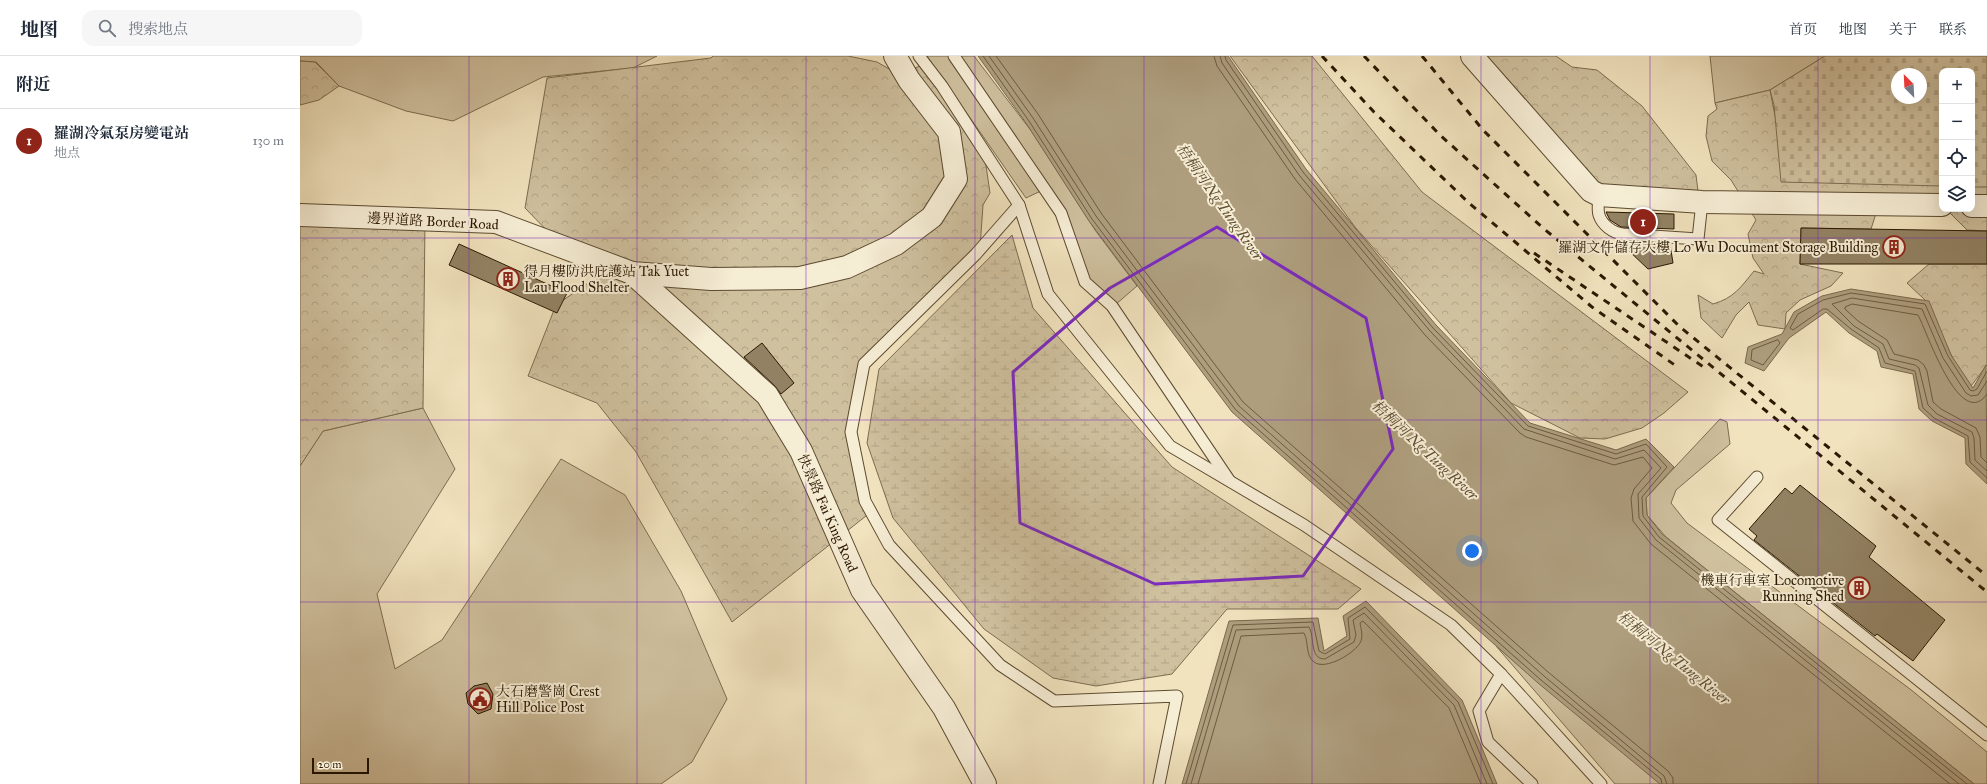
<!DOCTYPE html>
<html lang="zh">
<head>
<meta charset="utf-8">
<style>
  :root { --surface:#fff; --page:#f6f6f7; --text:#1f2937; --muted:#747a83; --line:#e0e1e3; --accent:#8f2418 }
  body { margin:0; font-family:"IM FELL Great Primer","Noto Serif SC",serif; background:var(--page); color:var(--text) }
  .controls { position:absolute; right:12px; top:12px; display:grid; overflow:hidden; border-radius:8px; box-shadow:0 4px 16px #0002 }
  .controls button { width:36px; height:36px; display:grid; place-items:center; padding:0; border:0; border-bottom:1px solid var(--line); background:var(--surface); color:var(--text); font:20px sans-serif }
  .compass { position:absolute; left:1591px; top:12px; width:36px; height:36px; border-radius:50%; background:var(--surface); box-shadow:0 4px 16px #0002; rotate:336deg }
  .scale { position:absolute; left:12px; bottom:10px; width:57px; box-sizing:border-box; padding-left:4px; border:2px solid #2b1801; border-top:0; font-size:11px; line-height:14px; white-space:nowrap; color:#2b1801; -webkit-text-stroke:3px #f6edd5; paint-order:stroke }
  .you { position:absolute; left:1172px; top:495px; width:14px; height:14px; margin:-10px; border:3px solid #fff; border-radius:50%; background:#1a73e8; box-shadow:0 0 0 6px #1a73e833 }
  .badge { display:grid; place-items:center; width:26px; height:26px; border-radius:50%; background:var(--accent); color:#fff; font-size:13px; font-weight:700 }
  .pin { position:absolute; translate:-50% -50%; border:2px solid #fff; box-shadow:0 1px 4px #0006 }
  .list { margin:0; padding:0; list-style:none }
  h2 { display:flex; justify-content:space-between; align-items:center; height:52px; margin:0; padding:0 16px; font-size:17px }
  h2 small { font-size:13px; font-weight:400; color:var(--muted) }
  .list li { display:grid; grid-template-columns:26px 1fr auto; gap:12px; align-items:center; box-sizing:border-box; height:64px; padding:0 16px; border-top:1px solid var(--line) }
  .list b { display:block; font-size:15px; white-space:nowrap }
  .list p { margin:0; font-size:13px; white-space:nowrap; color:var(--muted) }
  .list em { font-size:13px; font-style:normal; color:var(--muted) }
  .icon { flex:none; width:22px; height:22px; fill:none; stroke:currentColor; stroke-width:2; stroke-linecap:round; stroke-linejoin:round }
  .map { position:relative; flex:none; width:1687px; height:728px; overflow:hidden }
  header { display:flex; align-items:center; gap:24px; box-sizing:border-box; height:56px; padding:0 20px; background:var(--surface); border-bottom:1px solid var(--line) }
  header strong { font-size:19px }
  nav { display:flex; gap:22px; margin-inline-start:auto; font-size:14px }
  .search { width:280px; height:36px; background:var(--page); display:flex; align-items:center; gap:10px; box-sizing:border-box; padding:0 14px; border-radius:12px; color:var(--muted); font-size:15px }
  main { display:flex }
  aside { flex:1; background:var(--surface) }
  .map>svg:first-child { display:block }
  .grass { fill:#cfc09e; stroke:#7d6c50 }
  .forest { fill:url(#forest-crowns); stroke:#7d6c50 }
  .wetland { fill:url(#wetland-marsh); stroke:#7d6c50 }
  .cemetery { fill:url(#cemetery-stones); stroke:#7d6c50; fill-rule:evenodd }
  .water { fill:#ae9e7e; stroke:#7a684c }
  .lines { fill:none; stroke-linecap:round; stroke-linejoin:round }
  .shore { stroke:#6c5b40; stroke-width:1 }
  .building { fill:#928263; stroke:#2b1801 }
  .service-casing { stroke:#5c4b30; stroke-width:13 }
  .minor-casing { stroke:#5c4b30; stroke-width:24 }
  .service { stroke:#f6edd5; stroke-width:11 }
  .minor { stroke:#f6edd5; stroke-width:22 }
  .rail { stroke:#2b1801; stroke-width:3; stroke-dasharray:7 7; stroke-linecap:butt }
  .marked { fill:none; stroke:#7b2cbf; stroke-width:3; stroke-linejoin:round }
  .grid { fill:none; stroke:#7b2cbf; stroke-width:1; stroke-opacity:0.55 }
  .labels { text-anchor:middle; stroke-width:4; stroke-linejoin:round; paint-order:stroke }
  .street-label { font-size:14px; fill:#2b1801; stroke:#f6edd5 }
  .poi-label { font-size:14px; fill:#2b1801; stroke:#f6edd5; text-anchor:end }
  .water-label { font-size:15px; font-style:italic; fill:#5f4e33; stroke:#f6edd5 }
</style>
</head>
<body>
<header>
<strong>地图</strong>
<div class="search"><svg class="icon" aria-label="search" viewBox="0 0 24 24"><circle cx="10" cy="10" r="6"/><path d="M15 15l6 6"/></svg>搜索地点</div>
<nav><a>首页</a><a>地图</a><a>关于</a><a>联系</a></nav>
</header>
<main>
<aside>
<h2>附近<small></small></h2>
<ul class="list">
<li><span class="badge">1</span><div><b>羅湖冷氣泵房變電站</b><p>地点</p></div><em>130 m</em></li>
</ul>
</aside>
<div class="map">
<svg width="1687" height="728" viewBox="0 0 1687 728">
  <defs>
    <pattern id="forest-crowns" width="20" height="18" patternUnits="userSpaceOnUse"><rect width="20" height="18" fill="#cfc09e"/><path d="M2 6a3 3 0 1 1 6 0M12 15a3 3 0 1 1 6 0" fill="none" stroke="#b2a486"/></pattern>
    <pattern id="wetland-marsh" width="20" height="14" patternUnits="userSpaceOnUse"><rect width="20" height="14" fill="#cfc09e"/><path d="M1 5h8M5 5V1M11 12h8M15 12V8" fill="none" stroke="#b2a486"/></pattern>
    <pattern id="cemetery-stones" width="16" height="16" patternUnits="userSpaceOnUse"><rect width="16" height="16" fill="#cfc09e"/><path d="M2 7V4a2 2 0 0 1 4 0v3zM10 15v-3a2 2 0 0 1 4 0v3z" fill="#b2a486"/></pattern>
  </defs>
  <rect width="100%" height="100%" fill="#f1e3be"/>
  <filter id="stains"><feTurbulence type="fractalNoise" baseFrequency=".005" numOctaves="4"/><feColorMatrix values="0 0 0 0 .2 0 0 0 0 .09 0 0 0 0 .02 0 0 0 .5 -.17"/></filter>
  <radialGradient id="worn" r=".72"><stop offset=".6" stop-color="#630" stop-opacity="0"/><stop offset="1" stop-color="#630" stop-opacity=".3"/></radialGradient>
  <g class="grass">
    <polygon points="0,0 357,0 333,12 243,21 153,65 106,55 39,30 16,6 0,5"/>
    <polygon points="627,0 653,0 745,133 726,142"/>
    <polygon points="654,0 674,0 732,76 795,174 837,230 815,249 785,226 760,149"/>
    <polygon points="1410,0 1525,0 1470,34 1415,47"/>
    <polygon points="123,352 155,413 77,538 95,613 142,584 261,403 325,439 381,535 427,643 392,706 361,728 0,728 0,410 23,375"/>
    <polygon points="1420,363 1427,366 1430,388 1376,434 1371,447 1387,467 1610,633 1687,696 1687,728 1674,728 1366,481 1347,459 1346,442"/>
    <polygon points="1196,590 1361,728 1315,728"/>
  </g>
  <g class="forest">
    <polygon points="413,0 548,0 577,6 598,18 623,9 684,96 690,137 683,149 680,192 563,316 553,387 571,456 432,566 336,396 297,347 228,320 256,249 294,223 225,152 247,22 411,2"/>
    <polygon points="930,0 1012,0 1122,136 1388,336 1364,357 1342,372 1305,383 1280,382 1211,347 1055,171"/>
    <polygon points="1174,0 1256,0 1272,11 1297,14 1342,50 1396,119 1398,135 1308,131 1294,124"/>
    <polygon points="0,5 15,6 39,30 19,44 0,49"/>
    <path d="M1470 34 1483 101 1642 65V152L1579 148 1571 173 1501 172 1500 208 1543 217 1531 230 1500 244 1486 257 1485 273 1458 269 1449 246 1436 259 1422 282 1401 262 1398 239 1413 248C1434 242 1441 231 1454 215L1464 218 1453 202 1448 178 1456 164 1431 124 1412 105 1406 80 1408 60 1417 53 1415 47Z"/>
    <polygon points="1687,97 1687,175 1667,174 1646,153 1672,153 1672,110"/>
    <polygon points="0,159 125,165 123,352 23,375 0,410"/>
    <polygon points="1629,208 1687,208 1687,309 1668,334 1625,244 1607,227"/>
  </g>
  <polygon class="wetland" points="712,179 733,252 872,411 1061,533 1038,553 927,553 872,618 796,630 753,622 684,573 593,462 567,387 579,313"/>
  <path class="cemetery" d="M1525 0H1687V131H1672V15H1642V130L1481 126 1474 49 1470 34ZM1597 18H1621V42H1597Z"/>
  <g class="water">
    <polygon points="678,0 928,0 1006,113 1136,269 1230,367 1316,394 1346,383 1374,411 1346,442 1347,459 1362,478 1674,728 1360,728 1238,627 932,356 789,165 726,67"/>
    <polygon points="1551,233 1629,245 1651,299 1673,332 1686,309 1687,428 1666,408 1665,382 1632,365 1619,353 1613,318 1581,311 1577,295 1549,277 1526,256 1489,282 1464,315 1445,307 1448,291 1482,278 1494,256 1522,240"/>
    <polygon points="1066,545 1162,644 1197,728 882,728 929,565 1018,562 1024,595 1047,580 1043,560"/>
  </g>
  <g class="lines">
    <g class="shore">
      <polyline points="683,0 729,65 792,163 935,353 1241,624 1361,723 1362,728"/>
      <polyline points="689,0 733,62 796,160 939,350 1244,620 1364,720 1367,728"/>
      <polyline points="696,0 738,58 801,157 943,346 1248,616 1368,715 1373,722 1373,728"/>
      <polyline points="914,0 917,10 995,123 1125,279 1220,377 1226,381 1314,409 1343,401 1352,412 1334,433 1331,442 1333,465 1351,488 1650,728"/>
      <polyline points="920,0 922,7 999,119 1130,275 1224,373 1315,403 1344,394 1361,412 1338,438 1339,462 1356,484 1659,728"/>
      <polyline points="925,0 926,4 1003,116 1133,272 1228,370 1316,398 1346,388 1367,411 1342,441 1343,460 1359,481 1667,728"/>
      <polygon points="1478,284 1480,287 1463,309 1451,304 1452,294"/>
      <polyline points="1687,315 1677,333 1673,335 1670,334 1648,300 1625,248 1551,237 1523,244 1498,258 1490,272 1493,274 1523,253 1527,253 1551,273 1579,292 1585,307 1615,315 1623,352 1634,362 1668,380 1670,406 1687,422"/>
      <polyline points="1687,325 1678,339 1671,340 1666,337 1643,302 1622,253 1552,242 1532,248 1554,270 1583,288 1589,303 1615,309 1619,312 1628,349 1637,358 1672,376 1674,382 1675,404 1687,415"/>
      <path d="M1687 338C1660 377 1626 273 1618 259L1552 248 1545 251V253L1558 265 1587 284 1594 298 1618 304 1624 309 1627 315 1633 346 1641 353 1676 372 1680 381 1681 401 1687 407"/>
      <polyline points="886,728 933,569 1013,566 1019,595 1025,598 1050,583 1048,562 1065,551 1158,646 1193,728"/>
      <path d="M891 728 936 574 1009 571C1015 581 1009 603 1025 603L1054 586 1056 579 1053 564 1064 557 1154 649 1187 728"/>
      <path d="M898 728 941 580 1004 577C1009 586 1005 599 1014 606 1025 615 1056 597 1061 585 1063 579 1061 573 1060 567L1063 565 1149 652 1181 728"/>
    </g>
  </g>
  <g class="building">
    <polygon points="1306,156 1374,158 1374,173 1321,171 1310,164"/>
    <polygon points="1501,172 1687,175 1687,208 1500,208"/>
    <polygon points="1329,185 1370,188 1373,207 1348,213 1327,193"/>
    <polygon points="159,188 267,237 257,257 149,209"/>
    <polygon points="462,287 494,327 481,338 475,330 444,301"/>
    <polygon points="1500,429 1576,490 1569,501 1645,564 1613,605 1577,578 1575,580 1454,484 1457,480 1449,473 1485,432 1492,438"/>
    <polygon points="187,627 193,638 191,653 178,658 168,648 166,637 174,630"/>
  </g>
  <g class="lines">
    <g class="service-casing">
      <g id="service">
        <polyline points="619,0 642,30 719,149 748,238 870,390 1004,469 1151,569 1201,618 1179,655 1188,686 1232,728"/>
        <polyline points="654,0 761,157 785,226 812,250 929,424"/>
        <path d="M1299 139C1299 145 1297 153 1299 159 1302 169 1313 177 1323 178L1398 183 1402 146"/>
        <polyline points="719,149 676,198 564,308 551,376 565,445 589,489 700,609 754,645 877,640 859,728"/>
        <polyline points="1457,421 1418,464 1687,679"/>
        <polyline points="1201,618 1301,728"/>
      </g>
    </g>
    <g class="minor-casing">
      <g id="minor">
        <polyline points="1172,0 1291,135 1299,139 1402,146 1642,149"/>
        <polyline points="1672,150 1687,150"/>
        <polyline points="0,159 196,166 332,217 411,223 500,222 547,211 596,188 632,161 656,123 649,76 609,24 595,0"/>
        <polyline points="332,217 467,339 501,395 562,534 644,652 685,728"/>
      </g>
    </g>
    <use href="#service" class="service"/>
    <use href="#minor" class="minor"/>
    <g class="rail">
      <polyline points="1022,0 1074,56 1169,147 1292,251 1379,312"/>
      <polyline points="1064,0 1140,79 1243,172 1687,536"/>
      <polyline points="1122,0 1183,74 1380,271 1687,520"/>
      <polyline points="1234,197 1408,314"/>
    </g>
  </g>
  <path class="marked" d="M917 171 1066 262 1093 393 1003 520 855 528 720 467 713 316 810 232Z"/>
  <path class="grid" d="M169 0V728M337 0V728M506 0V728M675 0V728M844 0V728M1012 0V728M1181 0V728M1350 0V728M1518 0V728M0 182H1687M0 364H1687M0 546H1687"/>
  <defs>
    <g id="building-ring" transform="scale(1.15)"><circle r="9.5" fill="#f6edd5" stroke="#8f2418" stroke-width="1.5"/><path d="M-4-6H4V6H1V3H-1V6H-4ZM-2.5-4.3h1.7v1.8h-1.7ZM.8-4.3h1.7v1.8H.8ZM-2.5-1h1.7V.8h-1.7ZM.8-1h1.7V.8H.8Z" fill="#8f2418"/></g>
    <g id="civic-ring" transform="scale(1.15)"><circle r="9.5" fill="#f6edd5" stroke="#8f2418" stroke-width="1.5"/><path d="M-.6-6.5H3V-4.5H.6V-3L4-1V1h2V6H-6V1h2V-1L-.6-3ZM-1.2 2.5V6h2.4V2.5Z" fill="#8f2418"/></g>
  </defs>
  <g fill-rule="evenodd">
    <use href="#building-ring" x="1594" y="191"/>
    <use href="#building-ring" x="208" y="223"/>
    <use href="#building-ring" x="1559" y="532"/>
    <use href="#civic-ring" x="180" y="643"/>
  </g>
  <g class="labels">
    <g class="street-label">
      <text transform="translate(133 165) rotate(3)" y="5">邊界道路 Border Road</text>
      <text transform="translate(528 457) rotate(66)" y="5">快景路 Fai King Road</text>
    </g>
    <g class="poi-label">
      <text x="1578" y="196">羅湖文件儲存大樓 Lo Wu Document Storage Building</text>
      <text x="224" y="220" text-anchor="start">得月樓防洪庇護站 Tak Yuet<tspan x="224" dy="16">Lau Flood Shelter</tspan></text>
      <text x="1544" y="529">機車行車室 Locomotive<tspan x="1544" dy="16">Running Shed</tspan></text>
      <text x="196" y="640" text-anchor="start">大石磨警崗 Crest<tspan x="196" dy="16">Hill Police Post</tspan></text>
    </g>
    <g class="water-label">
      <text transform="translate(920 146) rotate(55)" y="5">梧桐河 Ng Tung River</text>
      <text transform="translate(1125 394) rotate(43)" y="5">梧桐河 Ng Tung River</text>
      <text transform="translate(1374 602) rotate(39)" y="5">梧桐河 Ng Tung River</text>
    </g>
  </g>
  <rect width="100%" height="100%" filter="url(#stains)"/>
  <rect width="100%" height="100%" fill="url(#worn)"/>
</svg>
<div class="controls">
<button>+</button>
<button>−</button>
<button><svg class="icon" aria-label="locate" viewBox="0 0 24 24"><circle cx="12" cy="12" r="6"/><path d="M12 2v4M12 18v4M2 12h4M18 12h4"/></svg></button>
<button><svg class="icon" aria-label="layers" viewBox="0 0 24 24"><path d="M12 4l9 5-9 5-9-5zM3 14l9 5 9-5"/></svg></button>
</div>
<svg class="compass" viewBox="-18 -18 36 36"><path d="M0-13l5 13h-10z" fill="#e53935"/><path d="M0 13l5-13h-10z" fill="#747a83"/></svg>
<div class="scale">20 m</div>
<div class="you"></div>
<div class="pin badge" style="left:1343px;top:166px">1</div>
</div>
</main>
</body>
</html>
